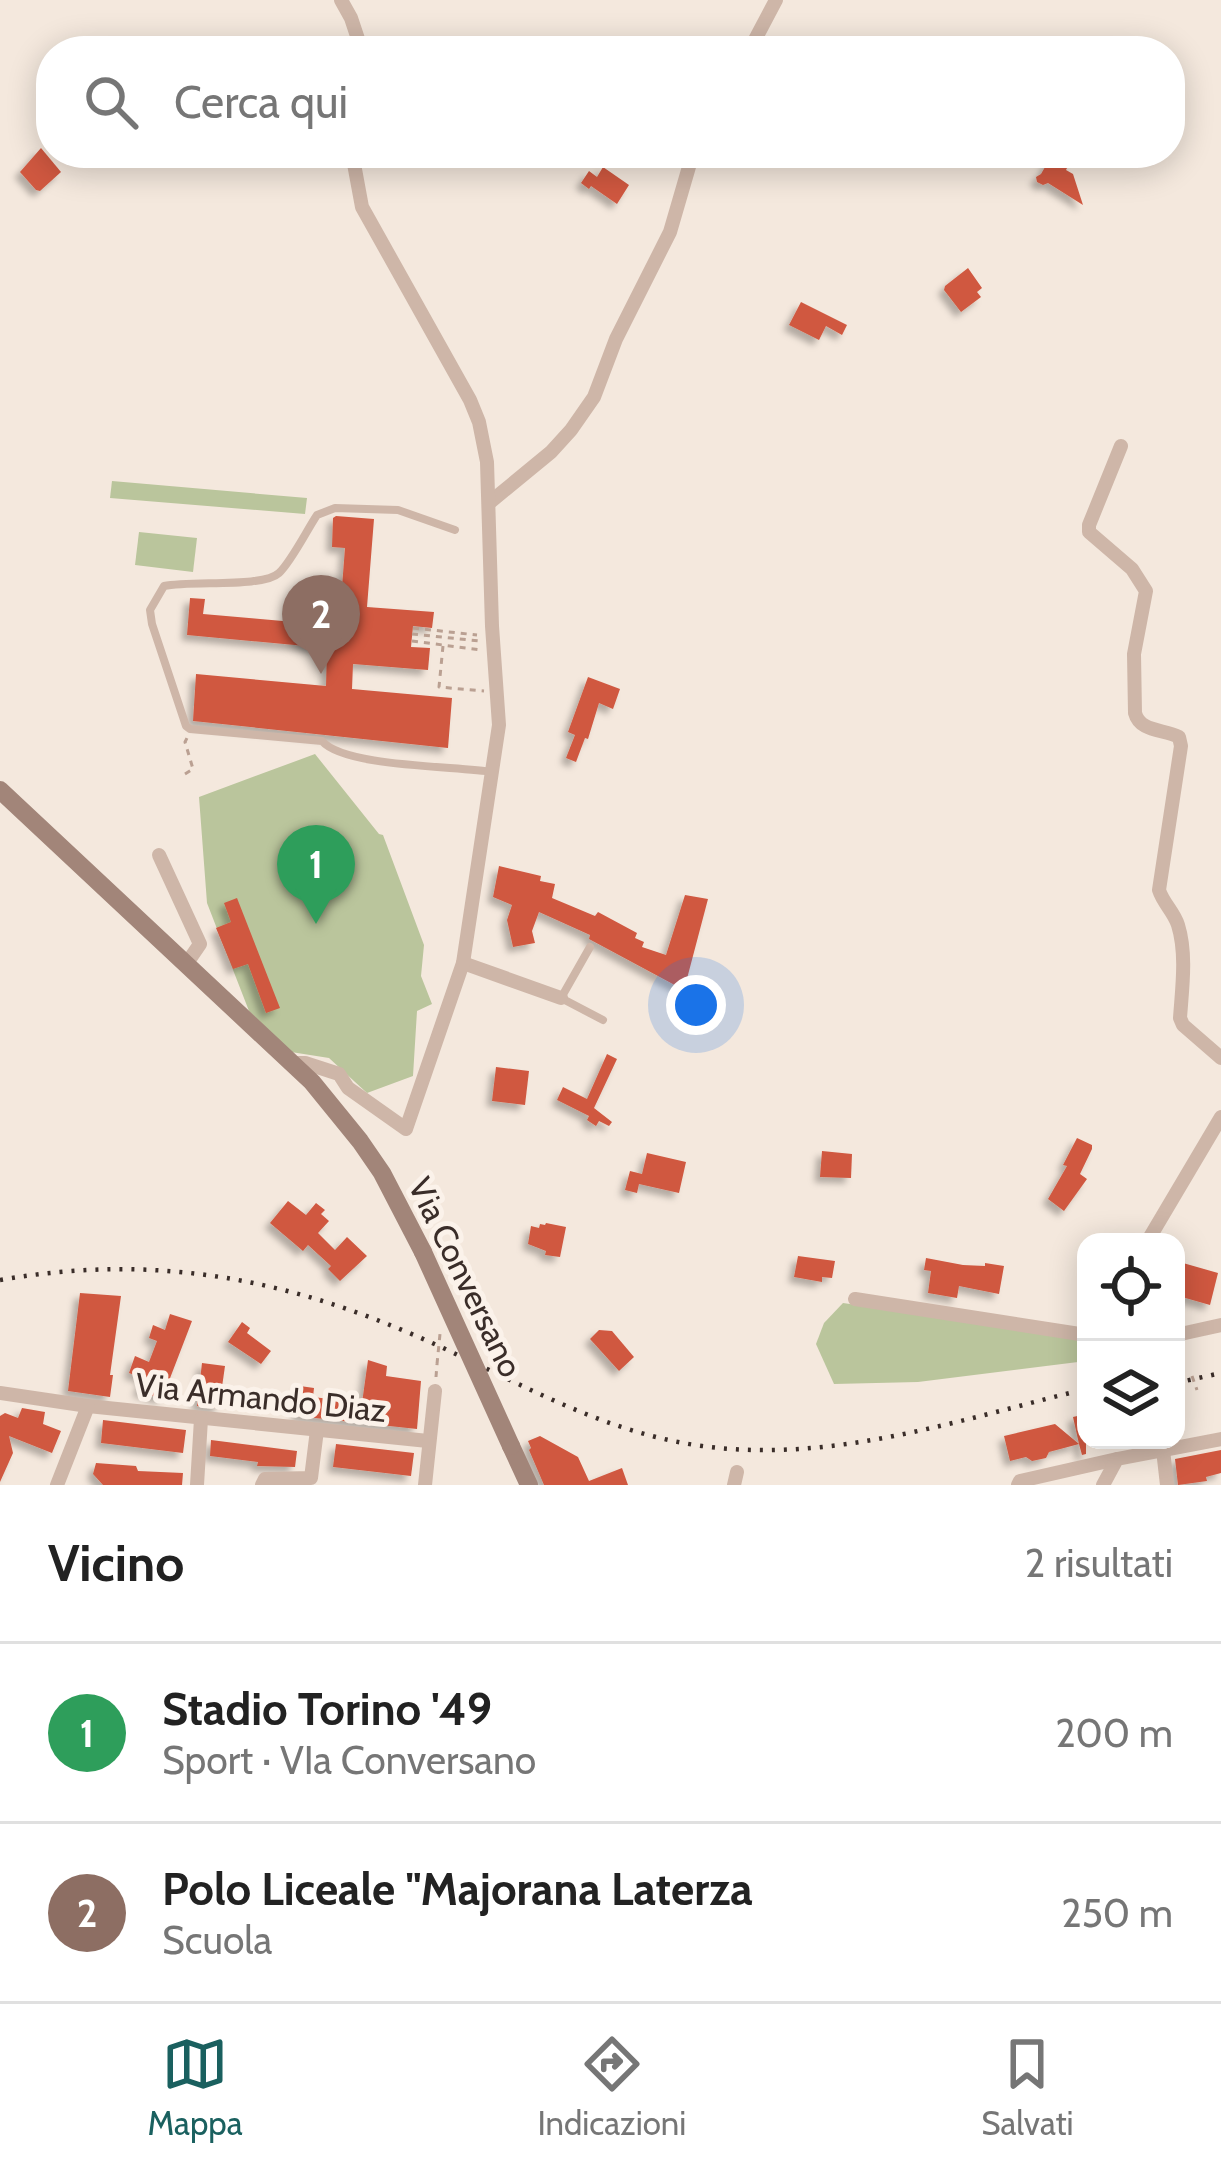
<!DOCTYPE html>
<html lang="it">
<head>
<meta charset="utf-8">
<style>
  :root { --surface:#fff; --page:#f6f6f6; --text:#222; --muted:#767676; --line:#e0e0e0; --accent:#1a605f }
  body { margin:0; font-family:Cabin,sans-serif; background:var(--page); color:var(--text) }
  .controls { position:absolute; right:36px; bottom:36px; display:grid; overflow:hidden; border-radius:24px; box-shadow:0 6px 30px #0003 }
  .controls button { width:108px; height:108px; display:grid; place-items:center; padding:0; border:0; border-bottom:3px solid var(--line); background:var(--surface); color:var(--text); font:60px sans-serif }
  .you { position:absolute; left:696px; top:1005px; width:42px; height:42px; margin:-30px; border:9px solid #fff; border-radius:50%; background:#1a73e8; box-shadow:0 0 0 18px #1a73e833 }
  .badge { display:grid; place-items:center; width:78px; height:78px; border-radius:50%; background:var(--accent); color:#fff; font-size:39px; font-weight:700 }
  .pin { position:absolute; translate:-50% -99px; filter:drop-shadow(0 3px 6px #0008) }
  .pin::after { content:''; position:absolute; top:63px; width:42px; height:36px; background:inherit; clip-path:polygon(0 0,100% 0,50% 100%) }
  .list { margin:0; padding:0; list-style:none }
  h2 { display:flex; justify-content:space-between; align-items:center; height:156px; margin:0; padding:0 48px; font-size:51px }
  h2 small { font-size:39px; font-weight:400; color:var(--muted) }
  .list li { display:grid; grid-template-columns:78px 1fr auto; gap:36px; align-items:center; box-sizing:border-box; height:180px; padding:0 48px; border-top:3px solid var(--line) }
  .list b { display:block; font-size:45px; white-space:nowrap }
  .list p { margin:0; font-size:39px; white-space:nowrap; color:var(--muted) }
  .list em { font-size:39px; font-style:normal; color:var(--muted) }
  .icon { flex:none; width:66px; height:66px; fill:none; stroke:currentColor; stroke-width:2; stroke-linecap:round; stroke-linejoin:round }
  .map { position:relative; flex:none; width:1221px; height:1485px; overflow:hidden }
  .search { position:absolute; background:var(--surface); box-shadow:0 6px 30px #0003; left:36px; right:36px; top:36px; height:132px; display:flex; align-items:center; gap:30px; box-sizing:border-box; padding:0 42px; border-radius:48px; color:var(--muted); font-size:45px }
  .sheet { height:516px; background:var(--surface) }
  nav { display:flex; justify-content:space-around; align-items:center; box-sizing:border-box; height:168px; border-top:3px solid var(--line); background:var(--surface); font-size:33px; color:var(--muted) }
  nav a { display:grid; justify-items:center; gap:6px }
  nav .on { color:var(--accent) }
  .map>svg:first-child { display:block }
  .green { fill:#bac59c }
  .building { fill:#d05840; filter:url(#shadow) }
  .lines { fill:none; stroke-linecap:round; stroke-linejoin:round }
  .path { stroke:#baa092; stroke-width:3; stroke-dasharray:6 6; stroke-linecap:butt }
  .lane { stroke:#ceb6a8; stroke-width:8 }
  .street { stroke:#ceb6a8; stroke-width:14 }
  .secondary { stroke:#a28579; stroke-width:18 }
  .rail { stroke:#3a2d29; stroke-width:4.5; stroke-dasharray:3 9; stroke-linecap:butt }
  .path-bridge { stroke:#baa092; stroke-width:3; stroke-dasharray:6 6; stroke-linecap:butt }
  .secondary-bridge { stroke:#a28579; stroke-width:18 }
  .labels { text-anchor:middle; stroke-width:10; stroke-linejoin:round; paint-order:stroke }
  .street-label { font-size:33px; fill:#3a2d29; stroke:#fbf2ea }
</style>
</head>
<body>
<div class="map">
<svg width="1221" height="1485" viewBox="0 0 1221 1485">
  <defs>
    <filter id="shadow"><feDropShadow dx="-5.5" dy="5.5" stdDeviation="3" flood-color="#0004"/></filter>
  </defs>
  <rect width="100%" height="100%" fill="#f4e8dd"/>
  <g class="green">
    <polygon points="112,481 307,498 305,514 110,498"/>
    <polygon points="139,532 197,538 193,572 135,565"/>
    <polygon points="315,754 379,834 383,835 424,945 421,976 432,1004 417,1011 413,1076 367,1093 329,1058 291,1052 249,1011 207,903 199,797"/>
    <path d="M843 1303 1070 1336C1083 1343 1086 1347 1086 1361L918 1382 834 1384 816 1344 824 1323Z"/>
  </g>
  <g class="building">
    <polygon points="41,148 61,172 40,191 36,190 20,172"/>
    <polygon points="1061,153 1067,153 1070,162 1066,170 1073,174 1083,205 1048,183 1043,185 1037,182 1036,177 1041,174 1052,155 1057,158"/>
    <polygon points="603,167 629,185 617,204 591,186 589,189 581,183 589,171 597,177"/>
    <polygon points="968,268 982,288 977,292 981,297 961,312 944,290 945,286"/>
    <polygon points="801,302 847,325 842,335 826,326 819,340 789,325"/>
    <polygon points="336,516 374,519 367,607 434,612 432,628 413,626 411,647 430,648 428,670 353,664 352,689 452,698 448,748 193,721 196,674 326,686 327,648 187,635 190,598 205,599 203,614 339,626 345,548 332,547 333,518"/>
    <polygon points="588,677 620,689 613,709 599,703 588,739 585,738 576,762 566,758 575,735 568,732"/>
    <polygon points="499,866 541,876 540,881 555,884 552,898 595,916 598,912 637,933 635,938 644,942 642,947 666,955 685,895 708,899 684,990 589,939 590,935 539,912 532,931 535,943 513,947 507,920 512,905 493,897"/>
    <polygon points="237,898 280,1008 266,1013 248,964 233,969 216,928 231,922 224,903"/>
    <polygon points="607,1054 617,1059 594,1108 612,1122 609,1126 599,1121 596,1126 587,1120 589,1116 557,1100 563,1087 587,1099"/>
    <polygon points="496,1067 529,1071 525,1105 492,1101"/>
    <polygon points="1077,1138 1092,1145 1092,1149 1080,1174 1087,1179 1064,1211 1048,1199 1067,1166 1063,1165"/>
    <polygon points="822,1151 852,1154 851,1178 820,1177"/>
    <polygon points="647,1153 686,1162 679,1193 639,1184 637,1193 625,1190 630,1171 642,1174"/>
    <polygon points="288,1201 306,1215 316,1203 325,1210 321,1214 329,1221 318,1233 335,1250 347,1237 367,1256 340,1281 328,1269 331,1266 308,1245 303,1251 270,1223"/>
    <polygon points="546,1223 566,1227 560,1257 545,1255 546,1251 528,1244 531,1226 539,1228 540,1224 545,1225"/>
    <polygon points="798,1256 835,1261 832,1278 822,1277 822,1282 794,1277"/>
    <polygon points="926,1258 963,1265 985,1266 985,1263 1004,1266 999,1294 959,1286 957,1298 928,1293 931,1271 924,1270"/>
    <polygon points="1183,1263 1218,1273 1210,1305 1182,1297 1183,1293 1176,1291 1176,1268 1181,1269"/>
    <polygon points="80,1293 121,1296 110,1375 113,1375 110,1397 68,1391"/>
    <polygon points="170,1314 192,1321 162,1399 138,1391 143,1378 129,1373 135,1356 149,1362 157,1341 149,1338 153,1325 165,1330"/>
    <polygon points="242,1322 250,1328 247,1333 271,1351 261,1364 228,1342"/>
    <polygon points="599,1330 612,1331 634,1357 619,1371 590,1339"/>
    <polygon points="368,1360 387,1366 386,1376 421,1381 417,1429 297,1416 300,1386 314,1388 313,1397 362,1403"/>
    <polygon points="202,1363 225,1366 219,1408 197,1406"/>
    <polygon points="22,1408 45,1412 43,1424 61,1431 52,1453 9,1436 13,1453 0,1482 0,1416 5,1413 18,1418"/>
    <polygon points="1086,1414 1086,1454 1082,1455 1079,1444 1049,1452 1046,1458 1032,1461 1026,1457 1010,1461 1004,1436 1055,1424 1079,1444 1073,1417"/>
    <polygon points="103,1420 186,1430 183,1453 101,1443"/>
    <polygon points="540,1436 578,1457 589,1481 622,1468 628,1485 544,1485 529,1450 531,1448 528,1441"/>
    <polygon points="211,1440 297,1451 295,1467 257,1466 258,1462 210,1456"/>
    <polygon points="336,1444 414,1453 411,1476 333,1467"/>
    <polygon points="1221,1450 1221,1473 1206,1477 1207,1481 1178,1485 1175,1459"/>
    <polygon points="96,1463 136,1466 138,1471 183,1473 182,1485 103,1485 93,1474"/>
  </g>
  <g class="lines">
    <g class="path">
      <polyline points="413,628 477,635"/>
      <polyline points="412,634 480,641"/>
      <polyline points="412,641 481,650"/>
      <polyline points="443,646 439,687 484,691"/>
      <polyline points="185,774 193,769 185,742 188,736"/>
      <polyline points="1192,1376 1197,1390"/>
      <polyline points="436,1377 437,1364"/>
    </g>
    <g class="lane">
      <path d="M455 530 398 510 335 508 317 515C307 530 291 562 279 573 263 588 192 580 164 586L150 610 152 624 186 726 190 729 322 741C344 767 455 766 493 772"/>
      <polyline points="590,947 561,998 603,1020"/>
    </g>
    <g class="street">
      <polyline points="341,0 351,18 362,51"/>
      <polyline points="749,51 776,0"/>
      <path d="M1121 446 1089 525V532L1132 569 1146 591 1134 654 1135 713C1140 732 1163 729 1179 737L1181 746 1159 890C1163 903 1174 912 1178 925 1187 954 1182 989 1180 1018L1183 1025 1221 1058"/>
      <polyline points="489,503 551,452 571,430 594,397 616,339 670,232 693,153"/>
      <polyline points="159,855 200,944 187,963"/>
      <polyline points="463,963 561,998"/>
      <polyline points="292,1063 305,1063 339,1074 348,1088 406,1129 463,963 499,725 492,626 487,462 479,422 470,400 362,207 352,153"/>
      <polyline points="1147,1242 1221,1117"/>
      <polyline points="855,1299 1086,1335"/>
      <polyline points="1176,1335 1221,1325"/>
      <polyline points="0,1393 88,1406 428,1441"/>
      <polyline points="1163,1450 1167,1485"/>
      <polyline points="57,1485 88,1406"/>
      <polyline points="197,1485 201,1419"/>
      <polyline points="262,1485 265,1479 311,1478 317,1430"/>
      <polyline points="425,1485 435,1391"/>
      <polyline points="734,1485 737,1472"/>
      <polyline points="1018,1485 1020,1481 1117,1459"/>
      <polyline points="1103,1485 1117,1459 1221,1439"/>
    </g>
    <g class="secondary">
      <polyline points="0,790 312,1082 360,1141 382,1173 423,1252"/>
      <polyline points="511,1446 529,1485"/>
    </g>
    <g class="rail">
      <path d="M0 1280C160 1252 295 1280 441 1347 527 1387 607 1433 702 1446 832 1464 962 1419 1086 1389"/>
      <polyline points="1176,1383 1221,1373"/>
    </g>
    <polyline class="path-bridge" points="437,1364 440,1334"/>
    <polyline class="secondary-bridge" points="423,1252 511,1446"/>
  </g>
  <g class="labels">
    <g class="street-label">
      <text transform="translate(466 1277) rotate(64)" y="12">Via Conversano</text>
      <text transform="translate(261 1397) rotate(6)" y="12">Via Armando Diaz</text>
    </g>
  </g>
</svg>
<div class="controls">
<button><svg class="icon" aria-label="locate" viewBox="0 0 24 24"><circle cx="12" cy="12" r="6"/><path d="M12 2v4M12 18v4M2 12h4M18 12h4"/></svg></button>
<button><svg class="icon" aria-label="layers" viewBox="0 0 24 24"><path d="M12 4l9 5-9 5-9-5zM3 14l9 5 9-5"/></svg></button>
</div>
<div class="you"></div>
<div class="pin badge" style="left:316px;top:924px;background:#2e9e5b">1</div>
<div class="pin badge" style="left:321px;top:674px;background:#8d6e63">2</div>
<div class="search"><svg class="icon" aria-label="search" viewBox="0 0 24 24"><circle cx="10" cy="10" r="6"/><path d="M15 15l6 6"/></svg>Cerca qui</div>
</div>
<section class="sheet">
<h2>Vicino<small>2 risultati</small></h2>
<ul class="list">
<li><span class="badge" style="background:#2e9e5b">1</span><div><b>Stadio Torino '49</b><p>Sport · VIa Conversano</p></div><em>200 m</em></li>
<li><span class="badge" style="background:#8d6e63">2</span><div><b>Polo Liceale &quot;Majorana Laterza</b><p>Scuola</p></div><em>250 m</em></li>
</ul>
</section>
<nav>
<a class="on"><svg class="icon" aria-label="map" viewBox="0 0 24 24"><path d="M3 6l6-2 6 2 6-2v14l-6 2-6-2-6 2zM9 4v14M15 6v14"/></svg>Mappa</a>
<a><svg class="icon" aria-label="directions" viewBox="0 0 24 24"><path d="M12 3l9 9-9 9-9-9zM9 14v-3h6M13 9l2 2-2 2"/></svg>Indicazioni</a>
<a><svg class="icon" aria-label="saved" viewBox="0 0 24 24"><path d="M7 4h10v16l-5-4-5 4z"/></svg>Salvati</a>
</nav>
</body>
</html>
